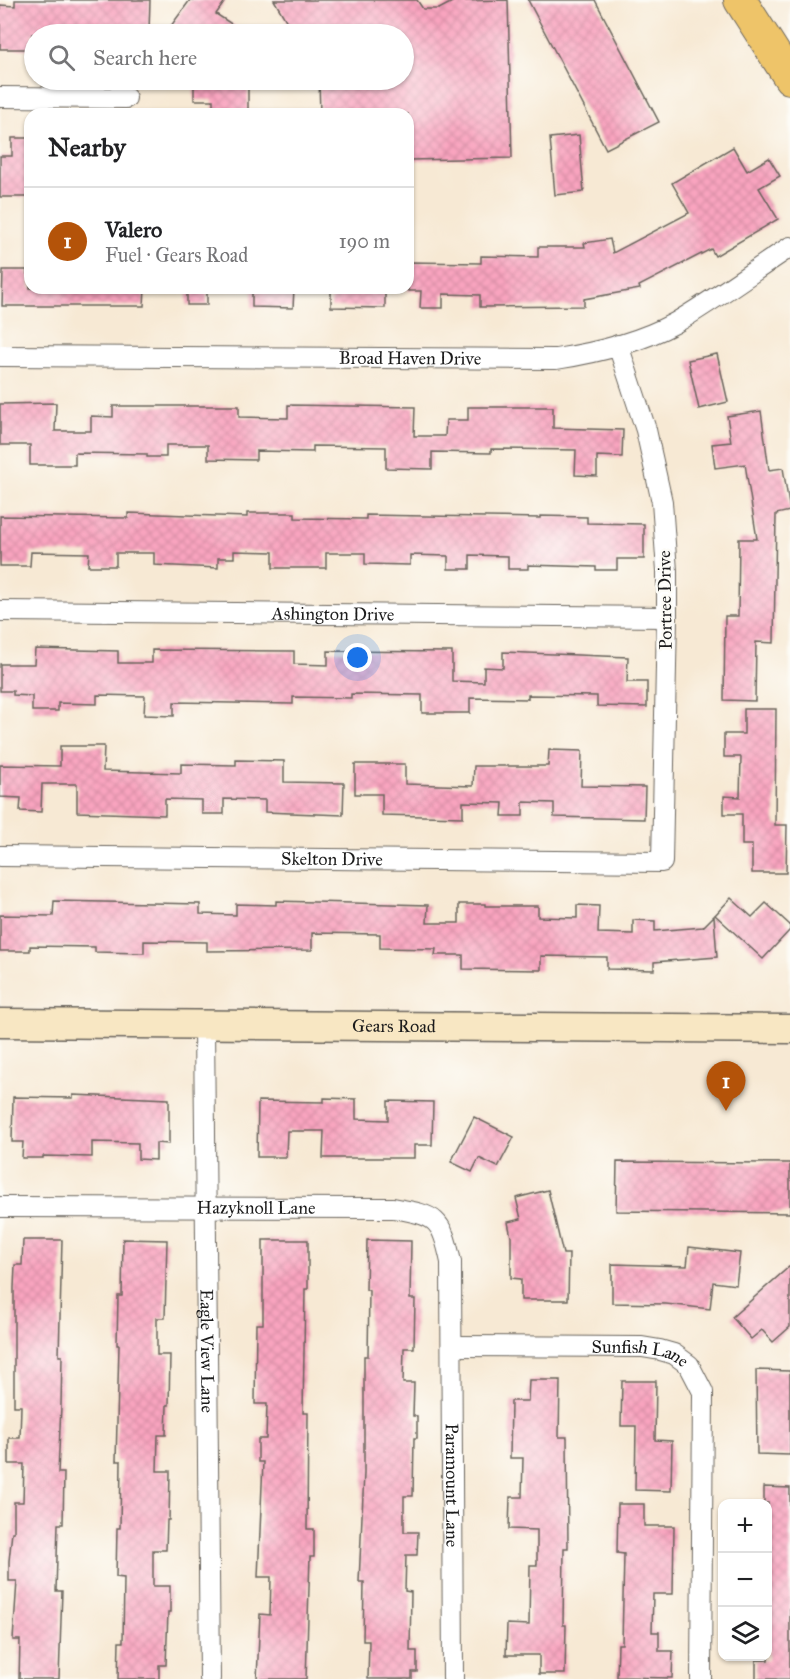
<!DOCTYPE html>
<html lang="en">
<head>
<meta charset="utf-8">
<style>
  :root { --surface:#fff; --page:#f6f6f6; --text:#202124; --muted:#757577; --line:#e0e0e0; --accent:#b45309 }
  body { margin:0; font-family:"IM FELL Great Primer",serif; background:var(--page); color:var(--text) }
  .controls { position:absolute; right:18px; bottom:18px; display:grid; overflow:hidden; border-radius:12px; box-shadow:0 2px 4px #0004 }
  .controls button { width:54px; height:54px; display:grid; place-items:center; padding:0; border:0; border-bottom:2px solid var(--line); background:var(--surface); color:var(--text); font:30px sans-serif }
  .you { position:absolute; left:358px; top:658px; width:21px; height:21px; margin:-15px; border:4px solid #fff; border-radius:50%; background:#1a73e8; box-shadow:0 0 0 9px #1a73e833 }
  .badge { display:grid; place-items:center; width:39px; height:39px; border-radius:50%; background:var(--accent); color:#fff; font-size:20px; font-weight:700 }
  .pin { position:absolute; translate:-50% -50px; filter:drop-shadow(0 2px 3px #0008) }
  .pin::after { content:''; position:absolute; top:32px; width:21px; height:18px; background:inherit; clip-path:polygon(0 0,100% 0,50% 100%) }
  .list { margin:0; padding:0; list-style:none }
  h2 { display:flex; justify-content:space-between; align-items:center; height:78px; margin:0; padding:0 24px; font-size:26px }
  h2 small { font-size:20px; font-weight:400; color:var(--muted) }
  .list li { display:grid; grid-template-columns:39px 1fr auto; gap:18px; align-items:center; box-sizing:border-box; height:108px; padding:0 24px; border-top:2px solid var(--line) }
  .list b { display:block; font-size:22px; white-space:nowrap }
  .list p { margin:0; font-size:20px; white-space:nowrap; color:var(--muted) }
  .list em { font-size:20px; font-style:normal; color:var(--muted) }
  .icon { flex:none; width:33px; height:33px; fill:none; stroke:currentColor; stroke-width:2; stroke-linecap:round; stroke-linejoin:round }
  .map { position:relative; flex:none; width:790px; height:1679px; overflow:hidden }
  .search { position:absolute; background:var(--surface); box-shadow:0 2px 4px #0004; left:24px; top:24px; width:390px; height:66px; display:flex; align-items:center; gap:15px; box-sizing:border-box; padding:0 21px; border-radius:33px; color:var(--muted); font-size:22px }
  .panel { position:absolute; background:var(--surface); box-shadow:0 2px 4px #0004; left:24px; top:108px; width:390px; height:186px; border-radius:18px }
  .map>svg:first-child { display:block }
  .building { fill:url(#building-cross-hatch) }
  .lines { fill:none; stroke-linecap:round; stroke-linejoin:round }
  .minor-casing { stroke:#69645c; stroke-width:22 }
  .secondary-casing { stroke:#69645c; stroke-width:31 }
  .primary-casing { stroke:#69645c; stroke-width:34 }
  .minor { stroke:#fff; stroke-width:20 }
  .secondary { stroke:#f8e7c3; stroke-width:28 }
  .primary { stroke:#eec469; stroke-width:32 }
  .labels { text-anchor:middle; stroke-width:5; stroke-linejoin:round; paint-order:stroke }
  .street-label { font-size:18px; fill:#1c1c1c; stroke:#fdfcf7 }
</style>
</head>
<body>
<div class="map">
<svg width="790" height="1679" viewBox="0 0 790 1679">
  <defs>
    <pattern id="building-cross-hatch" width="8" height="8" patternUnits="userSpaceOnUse" patternTransform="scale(1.5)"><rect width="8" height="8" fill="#f9a4bf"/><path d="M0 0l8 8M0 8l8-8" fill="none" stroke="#d58da4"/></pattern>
  </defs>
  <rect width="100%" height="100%" fill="#fdfcf7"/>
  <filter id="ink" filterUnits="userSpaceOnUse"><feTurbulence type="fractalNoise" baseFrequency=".0167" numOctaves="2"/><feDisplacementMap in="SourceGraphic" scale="12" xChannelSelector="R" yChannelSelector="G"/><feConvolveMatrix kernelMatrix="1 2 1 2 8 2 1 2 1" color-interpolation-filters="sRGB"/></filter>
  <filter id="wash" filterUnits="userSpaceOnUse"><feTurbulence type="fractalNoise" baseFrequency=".008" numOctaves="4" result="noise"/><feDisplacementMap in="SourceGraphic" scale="24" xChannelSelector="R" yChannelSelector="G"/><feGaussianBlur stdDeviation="1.35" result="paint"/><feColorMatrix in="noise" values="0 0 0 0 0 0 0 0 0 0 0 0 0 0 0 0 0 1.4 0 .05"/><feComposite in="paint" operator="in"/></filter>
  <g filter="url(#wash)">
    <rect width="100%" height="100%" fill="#f7e9d4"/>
    <g id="blocks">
      <g class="building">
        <polygon points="15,0 150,0 149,31 95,30 95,34 32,34 32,49 0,49 0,5 15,6"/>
        <polygon points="190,0 226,0 216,14 247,34 165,34"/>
        <polygon points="274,0 417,0 423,9 439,9 454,1 508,0 512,158 408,160 408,114 320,114 319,80 404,80 404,34 294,34"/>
        <polygon points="528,0 595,0 659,122 606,149"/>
        <polygon points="194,80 248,80 248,114 213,114 213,100 194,100"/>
        <polygon points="579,135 584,192 555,195 550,138"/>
        <polygon points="12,138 30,138 30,197 0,197 0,156 12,156"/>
        <polygon points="733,147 747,171 769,158 780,176 759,188 778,219 715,256 711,249 639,286 640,289 584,299 584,306 480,307 480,295 443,294 443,308 420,308 421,291 408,291 408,262 481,263 481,256 538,257 538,247 585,247 584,243 610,239 613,253 689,213 672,183"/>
        <polygon points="3,270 27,270 27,274 30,274 30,288 145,288 144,306 2,306"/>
        <rect x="187" y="288" width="20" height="17"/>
        <polygon points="252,288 294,288 293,308 252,307"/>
        <polygon points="331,288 385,288 385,308 331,307"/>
        <polygon points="717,354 728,402 699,409 688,360"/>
        <polygon points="56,403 55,431 91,431 91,416 113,417 113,406 239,406 239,417 288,418 288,405 415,407 414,436 445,436 446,420 468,420 468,407 553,407 553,428 623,430 622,457 597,456 597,476 575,475 576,450 491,449 491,453 432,452 432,469 386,468 386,447 313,446 313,452 256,451 256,460 208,459 208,445 166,445 166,457 147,457 147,454 75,453 75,465 30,465 30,445 0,445 0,404"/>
        <polygon points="761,411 769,470 783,468 790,511 776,514 774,643 756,642 755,701 724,700 725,616 738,616 739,539 757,539 745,464 715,468 712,444 731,442 727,416"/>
        <polygon points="128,513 247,517 247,513 295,513 295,518 366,519 366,515 540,518 540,516 587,517 587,523 644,524 644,559 617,559 617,570 596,570 596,567 528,565 528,569 508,569 508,556 470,555 470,569 448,569 448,556 410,555 410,565 365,564 365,553 326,553 326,568 273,568 273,552 234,551 234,558 218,558 218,568 154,565 154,553 116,553 116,566 88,566 89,553 31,552 30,566 0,566 0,516 128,518"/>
        <polygon points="35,649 118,651 118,663 152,663 152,650 294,651 294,664 328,665 328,651 452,652 452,681 484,682 484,667 503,668 503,652 628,657 627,682 647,682 647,707 597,706 597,696 528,695 528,699 470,698 470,713 422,713 422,695 351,694 351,698 293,697 293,704 174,702 174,716 144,715 145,696 97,695 97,704 58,703 58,711 32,711 32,696 13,695 13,691 0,691 0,664 34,664"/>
        <polygon points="744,709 776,709 775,825 787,825 786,873 752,873 752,845 742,845 742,814 724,814 724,796 740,797 741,757 724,757 724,734 744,734"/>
        <polygon points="60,746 104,746 103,771 181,773 181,764 236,765 236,760 284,761 284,782 344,783 343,815 265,812 265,800 224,799 224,814 202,814 202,800 165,799 165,815 77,812 77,784 42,784 41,812 20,811 21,798 0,797 0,765 60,766"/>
        <polygon points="549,750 582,751 581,786 645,787 644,819 554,817 554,803 523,802 523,816 502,816 503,803 463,802 463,817 382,815 382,794 355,794 355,764 405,764 405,784 473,786 474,766 548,766"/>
        <polygon points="731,898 752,917 766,903 790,925 790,930 763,959 715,915"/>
        <polygon points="54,901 200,904 200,914 236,915 236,904 276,905 276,901 428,905 427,923 459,923 459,904 485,904 485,906 538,906 538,917 577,918 577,905 599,906 598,933 633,934 633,920 655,921 655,931 703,927 714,916 717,957 654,962 654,970 607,969 607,957 541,956 541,970 463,969 463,955 435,955 436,949 380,948 380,934 312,933 312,950 207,951 207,942 144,941 144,953 95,952 95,947 30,946 30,951 0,951 0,915 53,916"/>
        <polygon points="73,1095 169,1099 169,1144 156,1143 156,1160 138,1159 138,1143 92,1142 92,1157 43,1156 43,1158 22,1158 23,1142 12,1142 13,1097 73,1098"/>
        <polygon points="324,1098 356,1099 356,1119 388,1120 388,1101 433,1102 432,1145 414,1145 414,1158 323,1158 324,1131 287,1131 286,1157 257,1157 258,1101 324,1102"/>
        <polygon points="474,1117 514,1137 498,1167 479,1158 472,1172 451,1162"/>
        <polygon points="617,1162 790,1163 790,1213 616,1211"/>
        <polygon points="548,1190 563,1254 569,1254 568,1300 521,1300 521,1279 511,1278 511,1237 508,1222 521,1219 516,1198"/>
        <polygon points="123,1239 167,1240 165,1318 157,1318 157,1355 170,1355 169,1405 167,1405 166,1435 158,1435 157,1471 170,1471 169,1520 167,1520 166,1550 153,1550 153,1586 170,1586 170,1612 168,1612 166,1665 159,1665 159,1679 118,1679 119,1642 123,1642 124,1578 116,1577 117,1528 120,1528 121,1461 116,1461 119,1345 117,1345 118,1296 122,1296"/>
        <polygon points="23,1240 62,1240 59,1356 62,1356 61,1406 58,1473 64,1473 63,1524 58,1524 56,1591 62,1591 59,1679 19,1679 20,1640 13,1640 17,1581 9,1581 9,1561 12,1532 14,1532 14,1502 23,1502 24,1464 9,1464 9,1438 20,1438 21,1406 14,1406 14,1288 15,1265 22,1265"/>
        <polygon points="263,1240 308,1240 308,1289 305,1289 303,1413 308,1413 307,1529 314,1529 314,1557 310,1557 306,1679 257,1679 260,1614 270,1615 271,1577 258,1577 263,1462 258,1462 258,1439 266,1439 267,1404 255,1404 256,1324 263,1324"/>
        <polygon points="367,1240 411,1241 410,1299 415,1299 414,1348 404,1348 403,1383 414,1383 413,1416 417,1416 417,1438 414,1438 413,1496 404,1496 404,1532 418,1532 417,1555 406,1555 405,1591 411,1592 410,1651 417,1651 417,1672 412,1672 412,1679 368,1679 369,1641 363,1641 364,1582 359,1582 364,1473 364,1356 368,1356 369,1290 366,1290"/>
        <polygon points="689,1247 740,1253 736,1285 713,1282 710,1309 666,1304 612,1303 612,1264 687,1266"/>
        <polygon points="790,1266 790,1327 773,1342 762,1330 751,1339 732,1317"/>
        <polygon points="756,1370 790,1371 790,1455 757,1454"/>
        <polygon points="529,1380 560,1380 559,1437 567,1437 568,1548 564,1548 563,1625 566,1625 565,1674 539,1674 539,1655 506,1655 507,1624 529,1625 530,1565 537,1565 537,1530 509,1529 510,1497 522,1497 523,1458 510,1458 511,1401 528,1401"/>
        <polygon points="622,1381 656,1381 655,1440 672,1441 671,1491 635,1490 636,1426 621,1426"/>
        <polygon points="764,1487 790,1488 790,1679 756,1679 756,1660 768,1660 768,1503 764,1503"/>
        <polygon points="618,1504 644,1504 644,1526 674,1526 673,1594 653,1594 652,1632 659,1632 659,1651 673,1651 672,1678 617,1677 618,1644 622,1644 624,1554 617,1553"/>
      </g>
    </g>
  </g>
  <g filter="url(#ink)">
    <use href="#blocks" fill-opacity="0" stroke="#69645c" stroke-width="1.5"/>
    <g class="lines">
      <g class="minor-casing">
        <g id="minor">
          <polyline points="0,97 126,98"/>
          <path id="s1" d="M0 356 556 359C595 353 640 342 675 323 714 300 752 272 790 247"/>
          <path id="s2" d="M0 611 667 617"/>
          <path id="s3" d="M0 856 662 862 667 617V571L662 502 646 430 618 345"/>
          <path id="s4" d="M204 1024 210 1679"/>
          <path id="s5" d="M0 1207 393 1208C437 1216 441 1217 451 1262L453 1679"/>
          <path id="s6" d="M452 1346 642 1347 660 1350 674 1354 689 1365 703 1392 701 1679"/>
        </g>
      </g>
      <g class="secondary-casing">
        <g id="secondary">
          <path id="s7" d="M0 1023 790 1029"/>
        </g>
      </g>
      <g class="primary-casing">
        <polyline id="primary" points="740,0 790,78"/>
      </g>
      <use href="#minor" class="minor"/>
      <use href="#secondary" class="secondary"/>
      <use href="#primary" class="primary"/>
    </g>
  </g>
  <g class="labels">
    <g class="street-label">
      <text dy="6" stroke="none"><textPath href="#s1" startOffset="410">Broad Haven Drive</textPath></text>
      <text transform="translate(665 600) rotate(-91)" y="6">Portree Drive</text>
      <text dy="6" stroke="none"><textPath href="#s2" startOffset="333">Ashington Drive</textPath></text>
      <text dy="6" stroke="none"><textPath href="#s3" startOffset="332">Skelton Drive</textPath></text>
      <text dy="6" stroke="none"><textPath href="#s7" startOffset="394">Gears Road</textPath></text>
      <text dy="6" stroke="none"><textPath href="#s5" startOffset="256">Hazyknoll Lane</textPath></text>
      <text dy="6" stroke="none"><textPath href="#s4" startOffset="327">Eagle View Lane</textPath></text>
      <text dy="6" stroke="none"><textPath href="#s6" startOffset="189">Sunfish Lane</textPath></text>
      <text dy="6" stroke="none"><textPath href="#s5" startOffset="705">Paramount Lane</textPath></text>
    </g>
  </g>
</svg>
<div class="controls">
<button>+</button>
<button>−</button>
<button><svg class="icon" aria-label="layers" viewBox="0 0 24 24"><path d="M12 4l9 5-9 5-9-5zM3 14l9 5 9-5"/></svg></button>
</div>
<div class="you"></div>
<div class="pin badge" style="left:726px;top:1111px">1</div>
<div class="search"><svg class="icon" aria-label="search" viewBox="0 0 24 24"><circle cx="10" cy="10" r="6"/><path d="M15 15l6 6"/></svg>Search here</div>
<section class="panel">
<h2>Nearby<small></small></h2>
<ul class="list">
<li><span class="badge">1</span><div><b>Valero</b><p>Fuel · Gears Road</p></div><em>190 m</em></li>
</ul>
</section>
</div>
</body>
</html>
